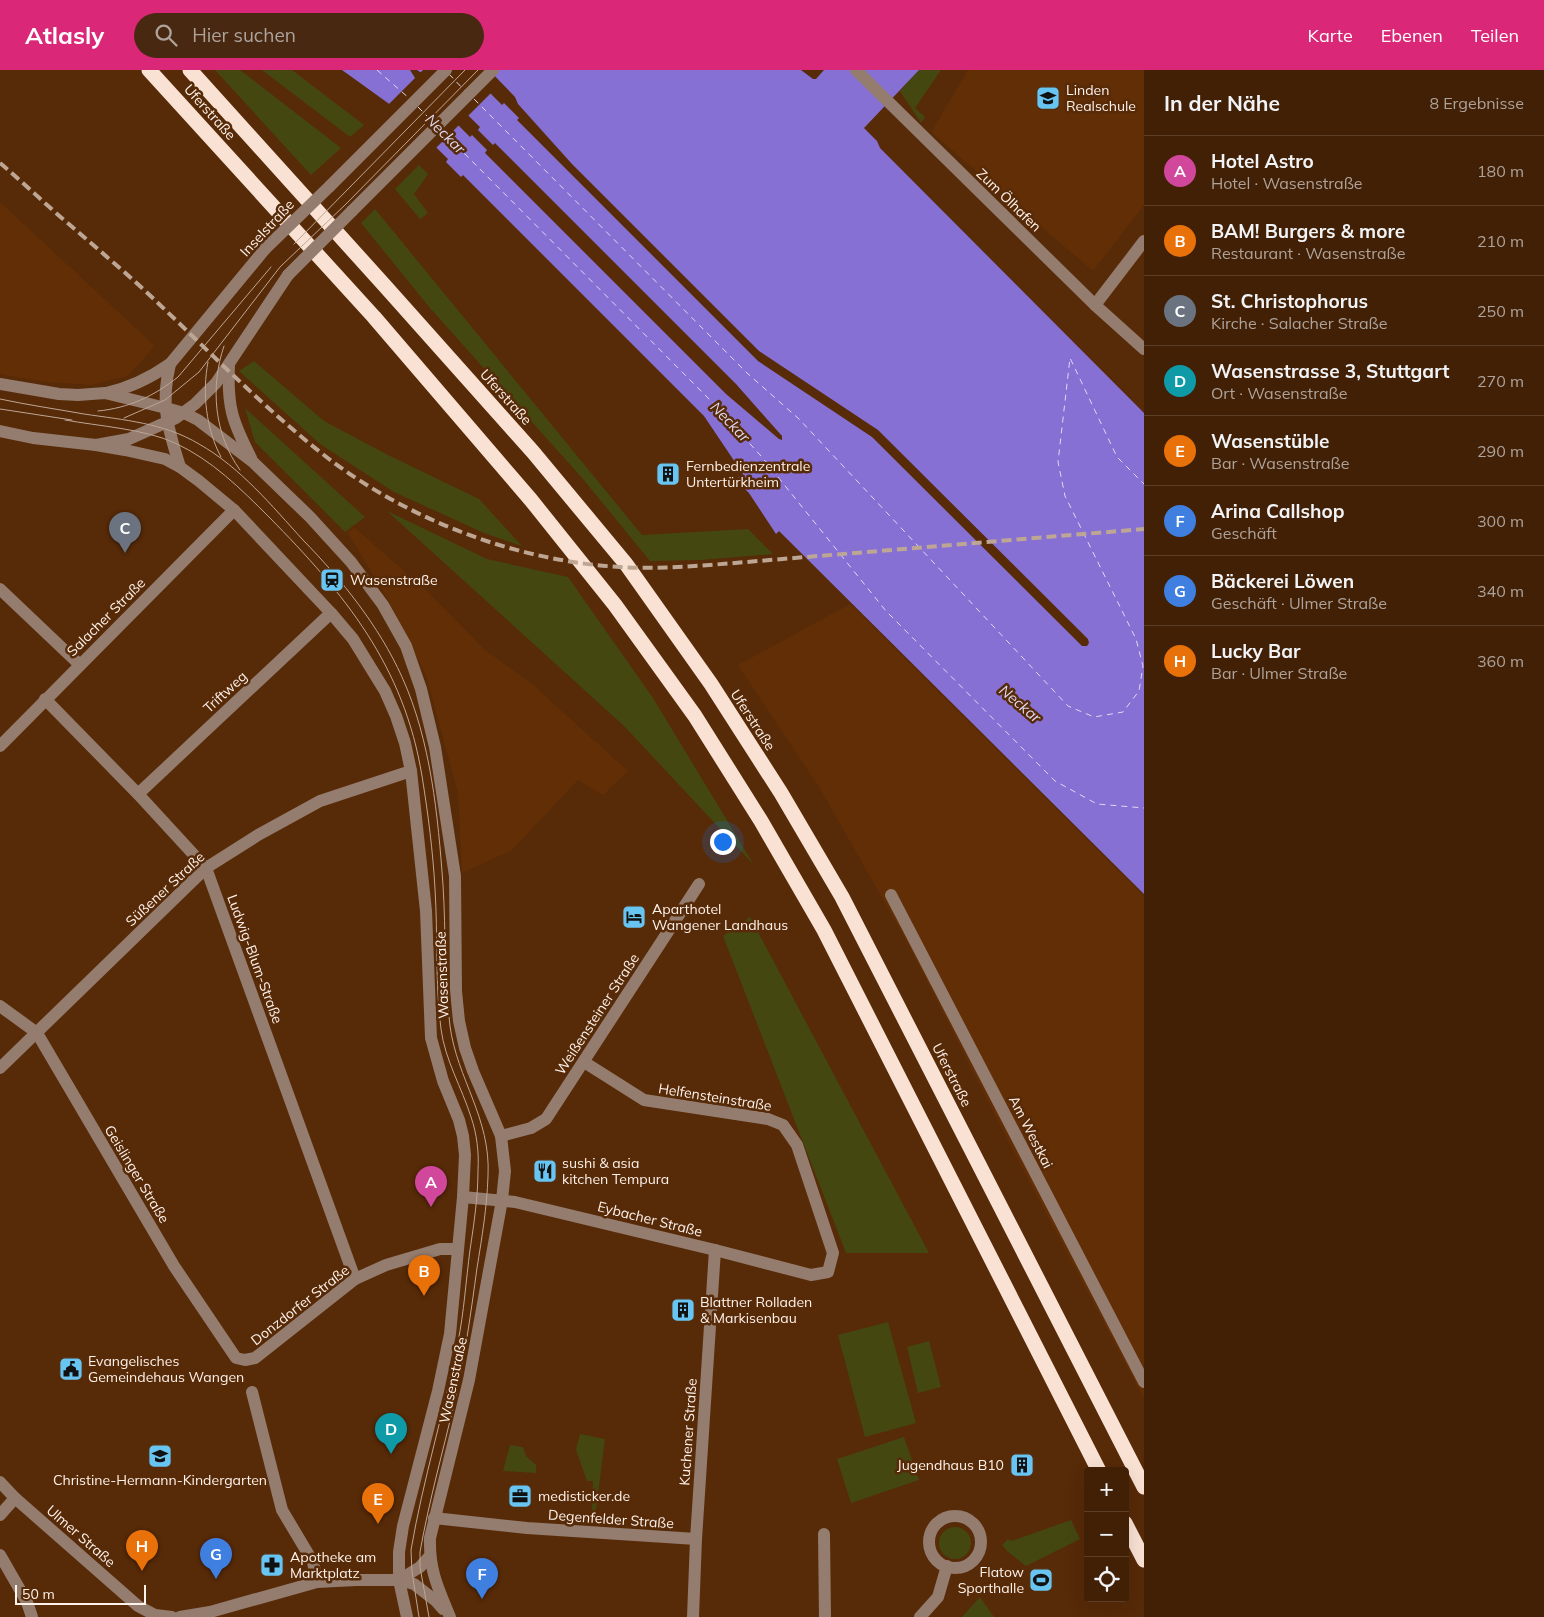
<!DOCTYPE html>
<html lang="de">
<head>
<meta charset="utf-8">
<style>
  :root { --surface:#412006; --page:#482810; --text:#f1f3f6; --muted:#aea39b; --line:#5a3e28; --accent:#db2777 }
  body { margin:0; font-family:Mulish,sans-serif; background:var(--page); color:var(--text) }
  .controls { position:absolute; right:15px; bottom:15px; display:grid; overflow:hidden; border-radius:5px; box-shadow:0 5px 20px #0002 }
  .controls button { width:45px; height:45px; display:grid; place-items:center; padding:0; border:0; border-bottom:1px solid var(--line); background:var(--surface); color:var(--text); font:25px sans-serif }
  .scale { position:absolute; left:15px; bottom:12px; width:131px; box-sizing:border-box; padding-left:5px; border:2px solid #fef2eb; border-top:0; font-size:14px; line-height:18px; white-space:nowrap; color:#fef2eb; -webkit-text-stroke:4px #572a08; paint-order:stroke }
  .you { position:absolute; left:722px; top:771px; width:18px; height:18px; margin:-12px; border:4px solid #fff; border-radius:50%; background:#1a73e8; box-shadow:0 0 0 8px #1a73e833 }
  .badge { display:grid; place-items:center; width:32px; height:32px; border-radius:50%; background:var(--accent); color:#fff; font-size:16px; font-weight:700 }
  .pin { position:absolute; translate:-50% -41px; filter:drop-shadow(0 1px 2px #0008) }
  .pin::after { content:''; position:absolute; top:26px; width:18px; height:15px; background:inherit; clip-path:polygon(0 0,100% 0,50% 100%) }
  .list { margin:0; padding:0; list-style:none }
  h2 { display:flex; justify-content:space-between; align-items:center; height:65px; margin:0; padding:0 20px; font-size:21px }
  h2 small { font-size:16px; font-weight:400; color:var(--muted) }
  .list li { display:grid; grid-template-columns:32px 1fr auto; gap:15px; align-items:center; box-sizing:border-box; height:70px; padding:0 20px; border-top:1px solid var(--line) }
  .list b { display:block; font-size:19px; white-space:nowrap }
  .list p { margin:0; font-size:16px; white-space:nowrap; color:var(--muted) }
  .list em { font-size:16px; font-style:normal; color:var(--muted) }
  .icon { flex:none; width:28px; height:28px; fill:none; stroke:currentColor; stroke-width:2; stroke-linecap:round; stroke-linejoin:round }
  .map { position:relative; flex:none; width:1144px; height:1547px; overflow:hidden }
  header { display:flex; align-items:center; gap:30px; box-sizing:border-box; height:70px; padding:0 25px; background:var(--accent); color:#fff }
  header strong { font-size:24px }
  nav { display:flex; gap:28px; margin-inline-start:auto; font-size:18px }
  .search { width:350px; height:45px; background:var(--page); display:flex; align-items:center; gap:12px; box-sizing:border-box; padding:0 18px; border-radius:28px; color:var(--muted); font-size:19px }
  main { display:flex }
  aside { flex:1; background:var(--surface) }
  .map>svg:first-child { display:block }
  .built { fill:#622e06 }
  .green { fill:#454711 }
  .water { fill:#8670d4 }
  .pier { fill:#572a08 }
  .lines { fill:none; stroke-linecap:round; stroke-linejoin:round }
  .ferry { stroke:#dddaf4; stroke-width:1; stroke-dasharray:6 5; stroke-linecap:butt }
  .minor { stroke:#947c6e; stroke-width:12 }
  .highway { stroke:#f9e2d4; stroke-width:15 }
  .tram { stroke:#bea694; stroke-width:1 }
  .rail { stroke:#bea694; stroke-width:4; stroke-dasharray:10 5; stroke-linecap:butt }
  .minor-bridge { stroke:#947c6e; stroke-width:12 }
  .labels { text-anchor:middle; stroke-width:5; stroke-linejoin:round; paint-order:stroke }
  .poi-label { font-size:14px; fill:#fef2eb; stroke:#572a08; text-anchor:start }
  .street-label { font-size:14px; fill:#fef2eb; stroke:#572a08 }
  .water-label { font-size:15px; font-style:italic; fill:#dddaf4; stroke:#572a08 }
</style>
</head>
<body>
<header>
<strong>Atlasly</strong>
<div class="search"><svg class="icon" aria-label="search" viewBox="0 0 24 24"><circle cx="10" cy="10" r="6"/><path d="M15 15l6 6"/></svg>Hier suchen</div>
<nav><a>Karte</a><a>Ebenen</a><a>Teilen</a></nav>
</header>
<main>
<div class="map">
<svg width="1144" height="1547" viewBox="0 0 1144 1547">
  <rect width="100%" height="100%" fill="#572a08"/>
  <g class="built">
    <polygon points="968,0 1144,0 1144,135 1093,201 931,62"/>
    <polygon points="0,132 155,276 128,306 91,315 45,312 0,304"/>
    <polygon points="354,457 427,521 484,579 532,614 628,701 603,725 578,710 512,780 462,803 458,723 426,605 387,528 348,463"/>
    <polygon points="850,534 1144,826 1144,1329 1008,1071 905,868 819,717 738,595"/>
  </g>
  <g class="green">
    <polygon points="215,0 240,0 341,78 311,105"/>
    <polygon points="262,0 292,0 364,55 350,67"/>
    <polygon points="919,0 941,0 915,38 925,47 921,53 900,21"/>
    <polygon points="419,95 428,104 414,124 428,143 420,149 395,119"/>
    <polygon points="375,139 642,465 748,459 773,484 700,490 650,491 583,409 430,238 361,153"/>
    <polygon points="254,291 324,351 388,385 479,429 522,476 484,463 394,422 320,374 239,301"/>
    <polygon points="245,338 365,447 345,462 255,372"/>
    <polygon points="387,441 487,489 568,507 653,628 754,795 624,656"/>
    <polygon points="750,847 929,1183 846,1183 723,866"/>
    <polygon points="888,1252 916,1353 865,1367 838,1265"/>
    <polygon points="929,1271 941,1317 918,1323 907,1277"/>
    <polygon points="580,1364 605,1369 596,1440 592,1440 593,1411 587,1411 576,1380"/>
    <polygon points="904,1367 919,1410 851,1433 837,1389"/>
    <polygon points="510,1375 523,1377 526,1386 536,1395 536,1403 503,1401"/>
    <polygon points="1071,1450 1080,1469 1026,1496 1007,1481 1002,1475 1008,1469 1012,1471"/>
    <circle cx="955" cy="1473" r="16"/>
    <polygon points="980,1527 994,1547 962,1547"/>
  </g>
  <polygon class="water" points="342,0 410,0 422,19 470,67 472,65 487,80 485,83 726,324 779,369 782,370 782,366 736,314 495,73 493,75 478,60 480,57 431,9 417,0 467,0 502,35 504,33 519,48 517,50 758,291 872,367 1082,576 1087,576 1089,573 1088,569 878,360 759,281 572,94 518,34 515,27 489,0 801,0 813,9 816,9 824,0 919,0 864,58 877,71 880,78 1144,343 1144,824 779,461 776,464 749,423 736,410 740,406 742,407 743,404 704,346 463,105 461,107 446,92 448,89 399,41"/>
  <g class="pier">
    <polygon points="423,0 471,0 492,22 466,48 430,11 419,4"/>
    <polygon points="417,6 424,17 460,54 434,80 398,43 387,36"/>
  </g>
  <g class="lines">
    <g class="ferry">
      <polyline points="377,0 410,29"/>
      <polyline points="449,4 465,21"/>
      <polyline points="474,29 747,303 799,349 1068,636 1094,647 1123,642 1139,621 1143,596 1136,569 1065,426 1058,392 1070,288 1117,387 1144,414"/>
      <polyline points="418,37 433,52"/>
      <polyline points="441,60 715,335 761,386 886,541 1055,711 1097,734 1144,738"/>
    </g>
    <g class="minor">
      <polyline points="856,0 1095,235 1144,279"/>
      <polyline points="330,116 446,0"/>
      <polyline points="352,141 493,0"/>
      <polyline points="1095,235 1144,171"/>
      <path d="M170 294C160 335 168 358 180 397"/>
      <path d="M229 295C227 336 232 351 251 388"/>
      <path d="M0 314 59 324 78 325 105 323 166 338 184 343 198 350 253 392 310 447 351 492 383 535 406 576 421 619 435 677 455 806 456 921 459 951 465 978 473 1001 501 1066 505 1101 502 1130 469 1310 430 1468C429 1500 438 1518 450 1547"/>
      <path d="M106 323C130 318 150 308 170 294L265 179"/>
      <polyline points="0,361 33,368 96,375 129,369 176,348 195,334 216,313 288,205"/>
      <polyline points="96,375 125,380 165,389 180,397 199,411 234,440 331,543 353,569 385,621 396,646 405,673 411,701 426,841 431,968 443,1011 459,1050 463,1066 465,1085 463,1127 450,1264 438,1321 403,1456 399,1482 399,1510 407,1547"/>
      <polyline points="0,519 80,595"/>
      <polyline points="45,629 138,724 206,798 355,1209"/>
      <polyline points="0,676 234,440"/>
      <polyline points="138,724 331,543"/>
      <polyline points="891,825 1144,1312"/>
      <polyline points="0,936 37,963 174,1196 236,1288 245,1290 255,1288 355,1209 386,1195 440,1179 458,1179"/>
      <polyline points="0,998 206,798 258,765 320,731 411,701"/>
      <polyline points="501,1066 531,1058 546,1049 699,814"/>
      <polyline points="463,1127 515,1132 715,1180 811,1205 828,1202 833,1183 797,1075 783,1055 768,1049 644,1030 584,992"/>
      <polyline points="252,1322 282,1440 313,1492 317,1512"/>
      <polyline points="0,1412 15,1428 138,1536 155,1545 172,1547"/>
      <polyline points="0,1445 15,1428"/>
      <circle cx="955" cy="1472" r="26"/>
      <polyline points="434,1448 527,1458 696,1469"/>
      <polyline points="824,1464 825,1547"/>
      <polyline points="0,1485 27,1532 32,1547"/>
      <polyline points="399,1510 420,1497 429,1487"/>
      <polyline points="180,1547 210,1542 317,1512 356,1510 399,1510 414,1514 436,1531 443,1539"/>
      <polyline points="693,1547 696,1469 715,1180"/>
      <polyline points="920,1547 938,1527 947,1496"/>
    </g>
    <g class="highway">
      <polyline points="149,0 374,247 531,430 615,535 695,646 761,751 824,860 1099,1401"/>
      <polyline points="190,0 385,216 533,382 626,494 711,614 781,723 842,827 1144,1417"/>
      <polyline points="1125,1453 1144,1490"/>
    </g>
    <g class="tram">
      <polyline points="294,174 465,0"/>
      <path d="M224 276C210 317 214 364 240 400"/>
      <path d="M208 292C202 323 206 359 221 387"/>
      <path d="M0 329C28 335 56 339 84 344 124 350 164 353 199 374 240 397 272 436 303 470 342 510 379 556 402 607 431 671 438 746 443 815 446 862 444 909 450 956 457 1009 491 1048 488 1106 487 1137 482 1167 477 1198 471 1242 465 1286 455 1330 443 1381 429 1431 420 1482V1497L429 1547"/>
      <polyline points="0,339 72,350"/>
      <path d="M98 341C129 338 154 326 178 307L271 197"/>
      <polyline points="124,348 165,330 199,302 280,197 346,134 478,0"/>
      <path d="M65 350C98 356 145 359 175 373 212 390 241 419 269 447 345 524 404 596 422 706 428 743 433 782 435 819 438 866 435 913 441 959 445 990 462 1018 471 1047 477 1064 479 1083 478 1100 478 1127 474 1153 470 1180 466 1210 464 1242 458 1272 444 1342 423 1410 411 1480L412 1502 419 1547"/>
    </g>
    <path class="rail" d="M0 93C24 113 46 135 70 155 100 181 131 207 159 234 215 287 268 342 329 389 411 451 517 491 620 497 650 499 680 497 710 495L1144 459"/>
    <g class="minor-bridge">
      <polyline points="265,179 330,116"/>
      <polyline points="288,205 352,141"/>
    </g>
  </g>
  <defs>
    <g id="school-square" transform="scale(1.25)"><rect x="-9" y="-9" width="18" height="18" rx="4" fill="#68c4f0" stroke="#572a08"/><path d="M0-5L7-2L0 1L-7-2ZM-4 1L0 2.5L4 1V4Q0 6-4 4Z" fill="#111"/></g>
    <g id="building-square" transform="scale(1.25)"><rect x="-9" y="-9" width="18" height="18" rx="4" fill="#68c4f0" stroke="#572a08"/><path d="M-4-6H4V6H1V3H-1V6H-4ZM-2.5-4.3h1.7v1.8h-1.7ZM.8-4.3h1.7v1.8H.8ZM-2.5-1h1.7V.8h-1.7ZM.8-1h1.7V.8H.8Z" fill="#111"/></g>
    <g id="station-square" transform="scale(1.25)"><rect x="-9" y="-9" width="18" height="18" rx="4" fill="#68c4f0" stroke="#572a08"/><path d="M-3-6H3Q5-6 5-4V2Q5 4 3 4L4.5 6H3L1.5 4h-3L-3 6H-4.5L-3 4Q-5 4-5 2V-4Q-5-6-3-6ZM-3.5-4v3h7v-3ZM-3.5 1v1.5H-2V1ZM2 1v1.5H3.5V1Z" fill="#111"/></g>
    <g id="hotel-square" transform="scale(1.25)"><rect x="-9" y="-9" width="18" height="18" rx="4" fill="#68c4f0" stroke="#572a08"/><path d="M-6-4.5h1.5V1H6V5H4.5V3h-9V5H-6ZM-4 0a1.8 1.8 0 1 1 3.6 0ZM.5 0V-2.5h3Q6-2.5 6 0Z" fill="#111"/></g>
    <g id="restaurant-square" transform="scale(1.25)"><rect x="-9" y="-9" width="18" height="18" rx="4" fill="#68c4f0" stroke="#572a08"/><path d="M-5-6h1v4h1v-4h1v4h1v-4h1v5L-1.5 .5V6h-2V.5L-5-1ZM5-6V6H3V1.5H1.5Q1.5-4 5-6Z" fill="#111"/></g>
    <g id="civic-square" transform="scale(1.25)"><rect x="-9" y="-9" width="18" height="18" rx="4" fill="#68c4f0" stroke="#572a08"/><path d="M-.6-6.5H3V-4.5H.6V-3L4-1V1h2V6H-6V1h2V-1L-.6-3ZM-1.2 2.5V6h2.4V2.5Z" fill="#111"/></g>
    <g id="office-square" transform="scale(1.25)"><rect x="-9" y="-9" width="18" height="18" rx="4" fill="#68c4f0" stroke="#572a08"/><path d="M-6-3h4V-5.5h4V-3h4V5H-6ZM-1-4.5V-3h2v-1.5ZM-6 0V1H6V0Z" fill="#111"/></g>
    <g id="pharmacy-square" transform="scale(1.25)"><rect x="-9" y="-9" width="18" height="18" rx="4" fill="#68c4f0" stroke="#572a08"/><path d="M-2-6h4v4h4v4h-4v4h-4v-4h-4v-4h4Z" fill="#111"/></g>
    <g id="stadium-square" transform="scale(1.25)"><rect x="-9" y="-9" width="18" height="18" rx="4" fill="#68c4f0" stroke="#572a08"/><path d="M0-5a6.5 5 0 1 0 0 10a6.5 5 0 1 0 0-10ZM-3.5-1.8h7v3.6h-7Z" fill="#111"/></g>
  </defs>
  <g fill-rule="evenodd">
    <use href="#school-square" x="1048" y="28"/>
    <use href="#building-square" x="668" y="404"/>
    <use href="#station-square" x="332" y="510"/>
    <use href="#hotel-square" x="634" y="847"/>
    <use href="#restaurant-square" x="545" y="1101"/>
    <use href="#building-square" x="683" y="1240"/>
    <use href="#civic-square" x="71" y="1299"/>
    <use href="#school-square" x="160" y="1386"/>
    <use href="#building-square" x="1022" y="1395"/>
    <use href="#office-square" x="520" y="1426"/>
    <use href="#pharmacy-square" x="272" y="1495"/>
    <use href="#stadium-square" x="1041" y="1510"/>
  </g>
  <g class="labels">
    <g class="poi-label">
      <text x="1066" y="25">Linden<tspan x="1066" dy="16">Realschule</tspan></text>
      <text x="686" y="401">Fernbedienzentrale<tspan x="686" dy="16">Untertürkheim</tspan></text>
      <text x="350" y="515">Wasenstraße</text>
      <text x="652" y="844">Aparthotel<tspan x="652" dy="16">Wangener Landhaus</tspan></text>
      <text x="562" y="1098">sushi &amp; asia<tspan x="562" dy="16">kitchen Tempura</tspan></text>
      <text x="700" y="1237">Blattner Rolladen<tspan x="700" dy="16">&amp; Markisenbau</tspan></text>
      <text x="88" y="1296">Evangelisches<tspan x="88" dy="16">Gemeindehaus Wangen</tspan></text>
      <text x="1004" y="1400" text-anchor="end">Jugendhaus B10</text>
      <text x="160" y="1415" text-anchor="middle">Christine-Hermann-Kindergarten</text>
      <text x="538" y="1431">medisticker.de</text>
      <text x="290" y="1492">Apotheke am<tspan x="290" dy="16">Marktplatz</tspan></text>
      <text x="1024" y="1507" text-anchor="end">Flatow<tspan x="1024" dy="16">Sporthalle</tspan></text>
    </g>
    <g class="street-label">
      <text transform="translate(210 42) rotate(48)" y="5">Uferstraße</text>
      <text transform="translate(1009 130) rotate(44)" y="5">Zum Ölhafen</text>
      <text transform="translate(267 158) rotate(-47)" y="5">Inselstraße</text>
      <text transform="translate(506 327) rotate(48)" y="5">Uferstraße</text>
      <text transform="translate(106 547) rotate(-45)" y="5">Salacher Straße</text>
      <text transform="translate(225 622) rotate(-43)" y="5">Triftweg</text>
      <text transform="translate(753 650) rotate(57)" y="5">Uferstraße</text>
      <text transform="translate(165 819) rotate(-43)" y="5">Süßener Straße</text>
      <text transform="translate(255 889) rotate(70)" y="5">Ludwig-Blum-Straße</text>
      <text transform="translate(442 905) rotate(-92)" y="5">Wasenstraße</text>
      <text transform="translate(597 944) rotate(-57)" y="5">Weißensteiner Straße</text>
      <text transform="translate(952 1005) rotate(63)" y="5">Uferstraße</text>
      <text transform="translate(715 1027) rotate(9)" y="5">Helfensteinstraße</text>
      <text transform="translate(1031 1062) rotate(63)" y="5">Am Westkai</text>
      <text transform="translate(137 1104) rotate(59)" y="5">Geislinger Straße</text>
      <text transform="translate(650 1149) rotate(14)" y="5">Eybacher Straße</text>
      <text transform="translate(300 1235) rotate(-38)" y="5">Donzdorfer Straße</text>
      <text transform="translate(453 1310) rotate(-78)" y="5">Wasenstraße</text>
      <text transform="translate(688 1362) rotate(-86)" y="5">Kuchener Straße</text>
      <text transform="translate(611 1449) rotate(4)" y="5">Degenfelder Straße</text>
      <text transform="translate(81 1466) rotate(41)" y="5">Ulmer Straße</text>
    </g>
    <g class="water-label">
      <text transform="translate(445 64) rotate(45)" y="5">Neckar</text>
      <text transform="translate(730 352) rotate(46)" y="5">Neckar</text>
      <text transform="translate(1020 634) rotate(40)" y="5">Neckar</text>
    </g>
  </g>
</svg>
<div class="controls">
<button>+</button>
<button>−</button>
<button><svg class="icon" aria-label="locate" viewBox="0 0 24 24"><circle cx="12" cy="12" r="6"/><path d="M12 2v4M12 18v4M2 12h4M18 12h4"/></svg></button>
</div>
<div class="scale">50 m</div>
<div class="you"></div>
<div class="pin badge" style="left:431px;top:1137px;background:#d1479c">A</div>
<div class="pin badge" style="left:424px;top:1226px;background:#e8710a">B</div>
<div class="pin badge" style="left:125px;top:483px;background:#6b7280">C</div>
<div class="pin badge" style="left:391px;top:1384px;background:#0f9aa8">D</div>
<div class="pin badge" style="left:378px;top:1454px;background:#e8710a">E</div>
<div class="pin badge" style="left:482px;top:1529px;background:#3f7fe0">F</div>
<div class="pin badge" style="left:216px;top:1509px;background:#3f7fe0">G</div>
<div class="pin badge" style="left:142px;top:1501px;background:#e8710a">H</div>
</div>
<aside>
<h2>In der Nähe<small>8 Ergebnisse</small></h2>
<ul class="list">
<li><span class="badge" style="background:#d1479c">A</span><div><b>Hotel Astro</b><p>Hotel · Wasenstraße</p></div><em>180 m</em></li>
<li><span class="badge" style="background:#e8710a">B</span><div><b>BAM! Burgers &amp; more</b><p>Restaurant · Wasenstraße</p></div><em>210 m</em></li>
<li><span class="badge" style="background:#6b7280">C</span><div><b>St. Christophorus</b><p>Kirche · Salacher Straße</p></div><em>250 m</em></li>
<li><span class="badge" style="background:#0f9aa8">D</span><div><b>Wasenstrasse 3, Stuttgart</b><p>Ort · Wasenstraße</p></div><em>270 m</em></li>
<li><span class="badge" style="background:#e8710a">E</span><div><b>Wasenstüble</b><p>Bar · Wasenstraße</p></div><em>290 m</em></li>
<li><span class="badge" style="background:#3f7fe0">F</span><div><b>Arina Callshop</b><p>Geschäft</p></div><em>300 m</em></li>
<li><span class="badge" style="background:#3f7fe0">G</span><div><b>Bäckerei Löwen</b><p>Geschäft · Ulmer Straße</p></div><em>340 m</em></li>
<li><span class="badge" style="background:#e8710a">H</span><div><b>Lucky Bar</b><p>Bar · Ulmer Straße</p></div><em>360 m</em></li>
</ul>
</aside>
</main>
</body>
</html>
